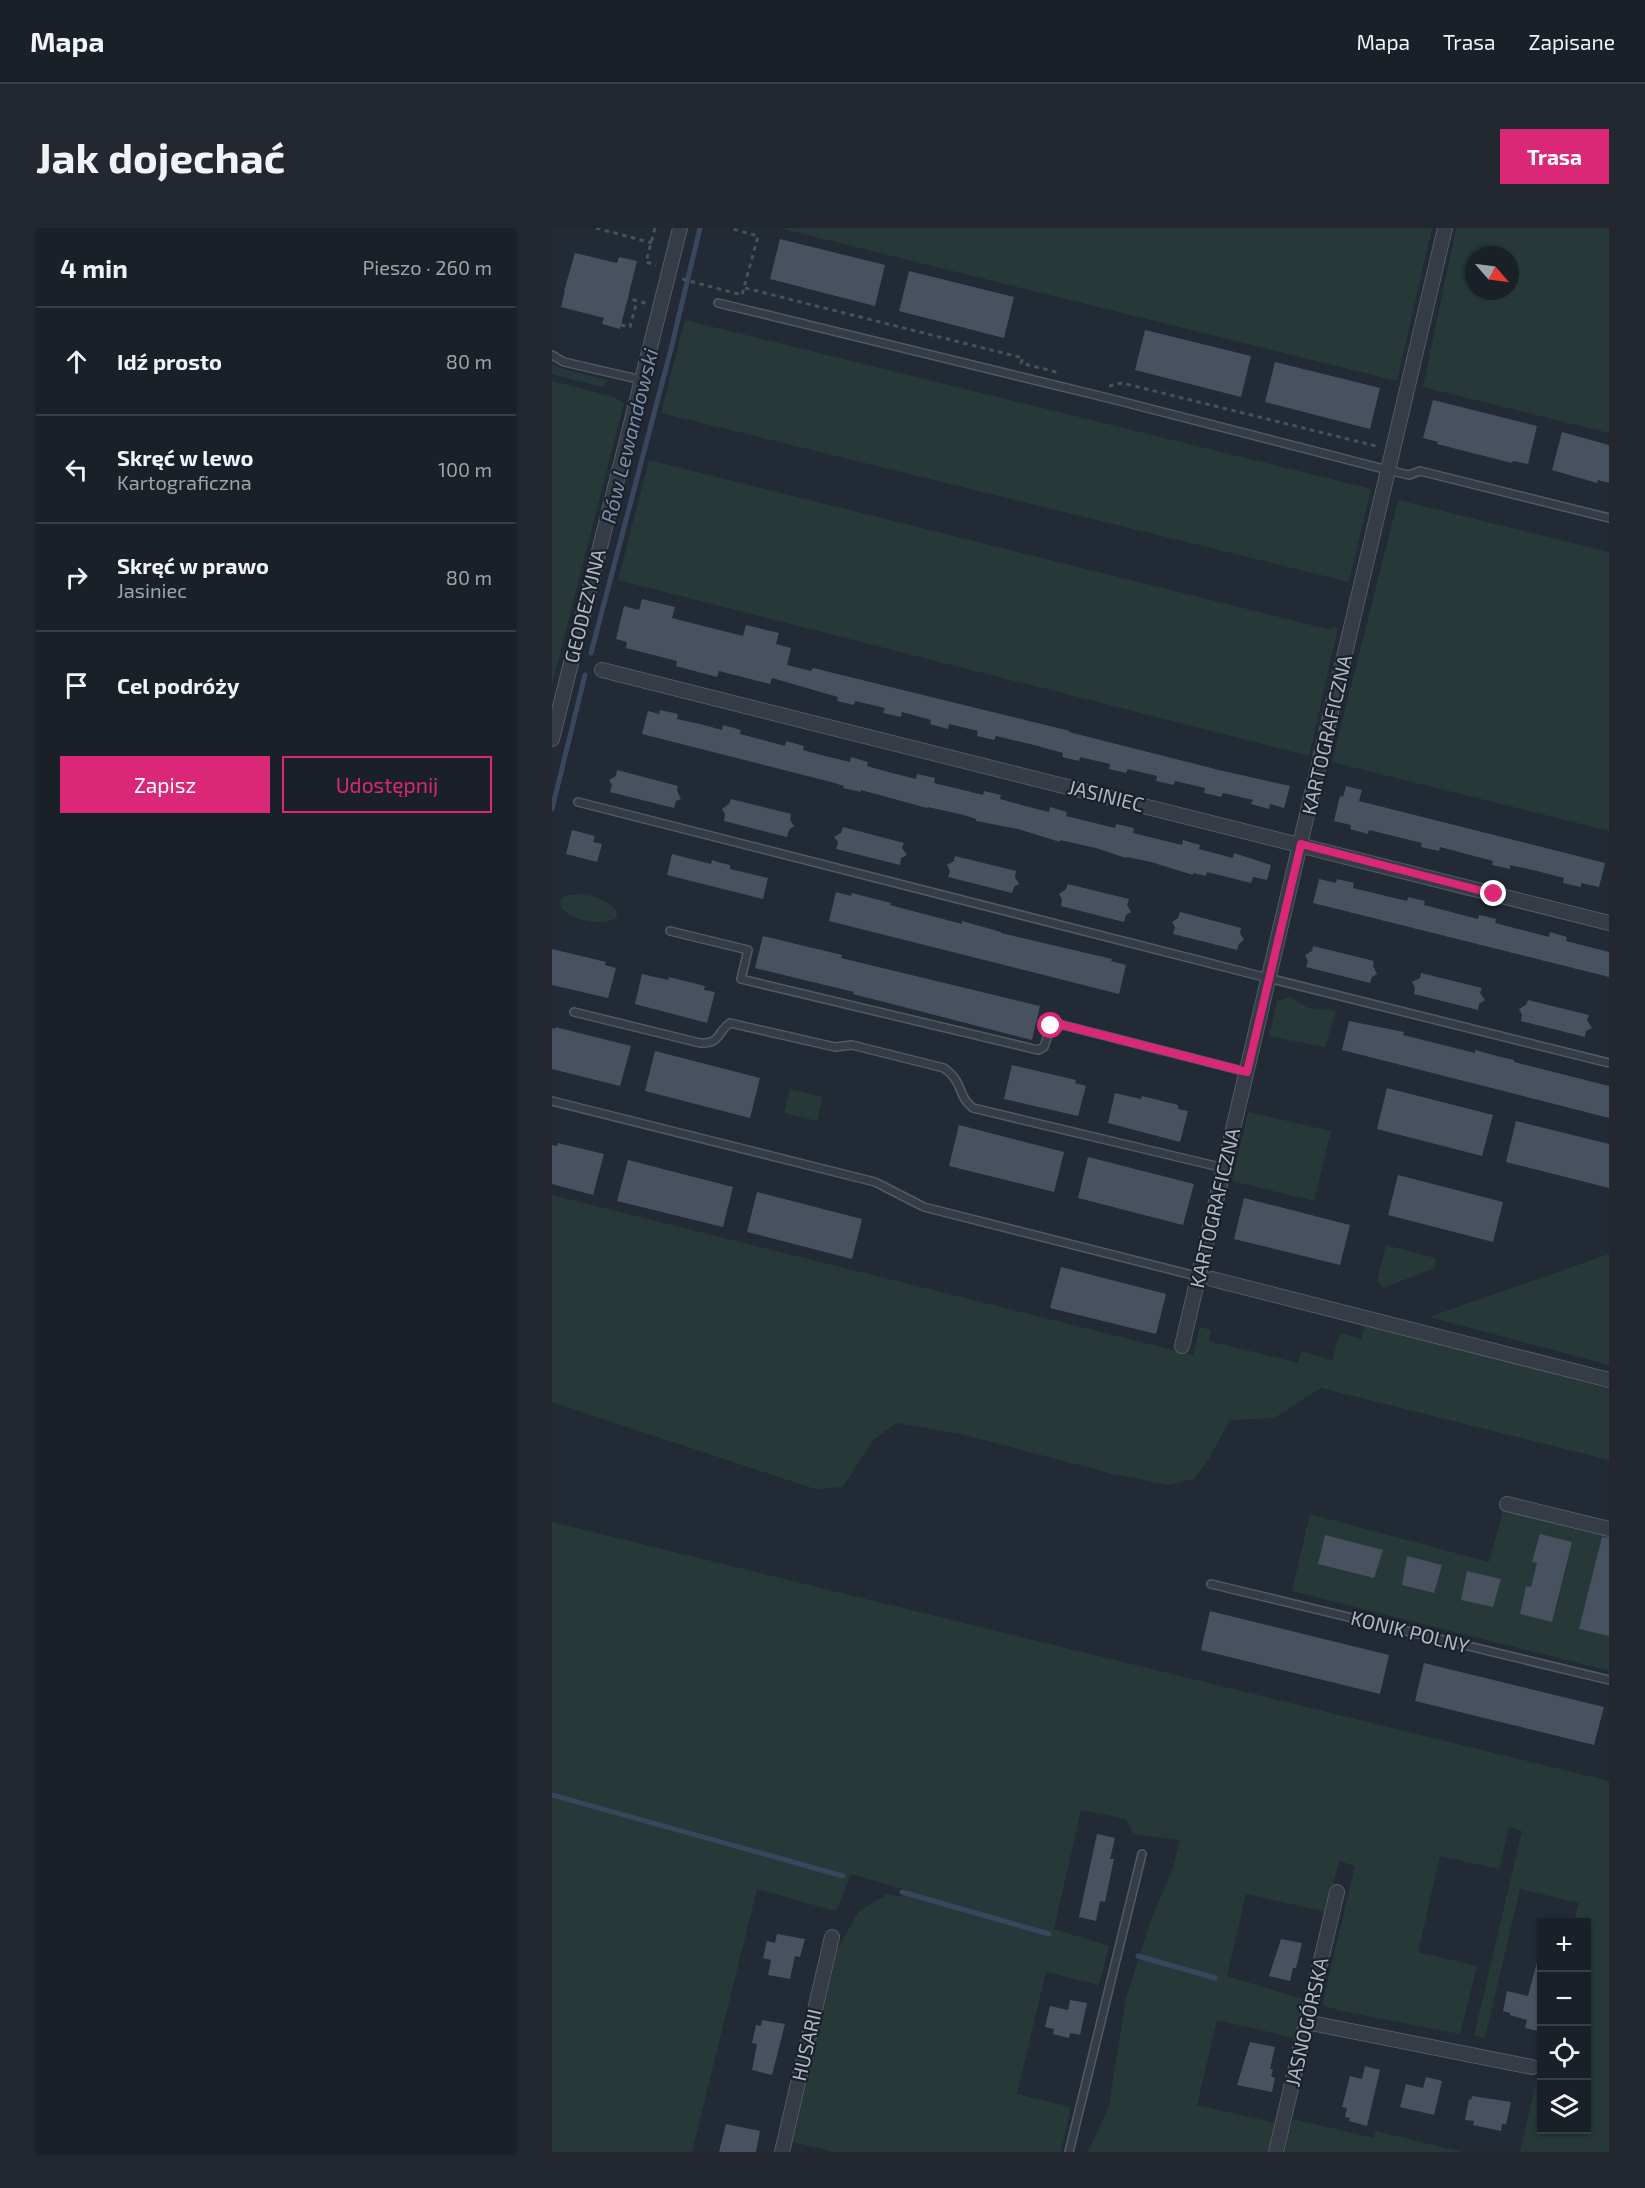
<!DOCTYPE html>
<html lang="pl">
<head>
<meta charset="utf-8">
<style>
  :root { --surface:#1a2028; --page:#232830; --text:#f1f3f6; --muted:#9fa3a8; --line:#383e45; --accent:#db2777 }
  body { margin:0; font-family:"Exo 2",sans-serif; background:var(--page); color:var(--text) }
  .controls { position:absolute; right:18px; bottom:18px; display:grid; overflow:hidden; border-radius:0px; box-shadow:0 2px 4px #0004 }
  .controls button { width:54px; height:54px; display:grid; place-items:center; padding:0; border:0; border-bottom:2px solid var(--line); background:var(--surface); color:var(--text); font:30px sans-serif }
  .compass { position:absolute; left:913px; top:18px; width:54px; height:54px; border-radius:50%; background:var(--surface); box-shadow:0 2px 4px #0004; rotate:118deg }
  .stop { position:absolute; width:18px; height:18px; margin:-14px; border:4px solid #db2777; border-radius:50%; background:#fff }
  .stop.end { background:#db2777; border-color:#fff; box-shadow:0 2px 6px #0008 }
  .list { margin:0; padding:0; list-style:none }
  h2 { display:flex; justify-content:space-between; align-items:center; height:78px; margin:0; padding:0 24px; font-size:26px }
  h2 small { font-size:20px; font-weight:400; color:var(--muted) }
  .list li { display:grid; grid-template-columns:39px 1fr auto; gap:18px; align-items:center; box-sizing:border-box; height:108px; padding:0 24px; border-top:2px solid var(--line) }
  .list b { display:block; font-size:22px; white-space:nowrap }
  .list p { margin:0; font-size:20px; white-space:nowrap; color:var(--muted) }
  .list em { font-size:20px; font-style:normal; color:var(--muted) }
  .actions { display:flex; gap:12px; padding:18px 24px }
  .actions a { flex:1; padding:14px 0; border:2px solid var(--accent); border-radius:0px; text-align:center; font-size:21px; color:var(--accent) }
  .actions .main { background:var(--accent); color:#fff }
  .icon { flex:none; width:33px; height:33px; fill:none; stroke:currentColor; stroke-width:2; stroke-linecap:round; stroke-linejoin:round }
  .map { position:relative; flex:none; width:1057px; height:1924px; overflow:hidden; border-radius:0px }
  header { display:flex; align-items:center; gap:36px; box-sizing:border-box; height:84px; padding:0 30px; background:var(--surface); border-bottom:2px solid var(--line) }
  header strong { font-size:28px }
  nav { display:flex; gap:33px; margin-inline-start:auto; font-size:21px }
  .intro { display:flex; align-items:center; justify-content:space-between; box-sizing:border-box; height:144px; padding:0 36px }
  h1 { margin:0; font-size:42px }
  .button { padding:15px 27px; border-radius:0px; background:var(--accent); color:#fff; font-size:21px; font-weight:700 }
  main { display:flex; gap:36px; padding:0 36px }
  aside { flex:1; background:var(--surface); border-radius:0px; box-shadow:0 2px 4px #0004 }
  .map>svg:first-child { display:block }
  .green { fill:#273838; fill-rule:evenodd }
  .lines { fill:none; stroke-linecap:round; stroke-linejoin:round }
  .stream { stroke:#38475d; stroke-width:5 }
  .building { fill:#48515f }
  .service-casing { stroke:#525a63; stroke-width:10 }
  .minor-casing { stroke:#525a63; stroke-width:16 }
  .path { stroke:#435356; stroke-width:3; stroke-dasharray:4.5 4.5; stroke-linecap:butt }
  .service { stroke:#353c46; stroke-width:7 }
  .minor { stroke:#353c46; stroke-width:14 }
  .route { stroke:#db2777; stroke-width:8 }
  .labels { text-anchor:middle; stroke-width:4.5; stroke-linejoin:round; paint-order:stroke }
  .street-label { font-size:20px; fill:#afb7c2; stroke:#1a212a }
  .water-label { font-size:21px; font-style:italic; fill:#7a8ea9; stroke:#1a212a }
</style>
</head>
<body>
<header>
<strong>Mapa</strong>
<nav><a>Mapa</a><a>Trasa</a><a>Zapisane</a></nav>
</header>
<div class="intro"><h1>Jak dojechać</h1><a class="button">Trasa</a></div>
<main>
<aside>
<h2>4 min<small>Pieszo · 260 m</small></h2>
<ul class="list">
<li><svg class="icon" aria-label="ahead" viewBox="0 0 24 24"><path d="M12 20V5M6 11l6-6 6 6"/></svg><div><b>Idź prosto</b></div><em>80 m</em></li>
<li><svg class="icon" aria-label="left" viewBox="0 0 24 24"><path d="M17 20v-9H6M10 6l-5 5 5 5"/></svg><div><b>Skręć w lewo</b><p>Kartograficzna</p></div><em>100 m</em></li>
<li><svg class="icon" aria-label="right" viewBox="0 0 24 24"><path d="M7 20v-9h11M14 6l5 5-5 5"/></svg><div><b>Skręć w prawo</b><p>Jasiniec</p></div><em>80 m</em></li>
<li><svg class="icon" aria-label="arrive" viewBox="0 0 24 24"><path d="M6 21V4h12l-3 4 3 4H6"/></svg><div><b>Cel podróży</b></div></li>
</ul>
<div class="actions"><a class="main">Zapisz</a><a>Udostępnij</a></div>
</aside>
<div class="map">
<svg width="1057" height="1924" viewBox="0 0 1057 1924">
  <rect width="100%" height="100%" fill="#222a35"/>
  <g class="green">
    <polygon points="227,0 880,0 845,153"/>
    <path d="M904 0H1057V205L871 159ZM922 27H958V63H922Z"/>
    <polygon points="133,92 819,261 797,354 109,185"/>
    <polygon points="0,136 12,141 55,152 54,156 50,159 6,148 0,146"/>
    <polygon points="0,153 62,169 72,175 0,457"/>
    <polygon points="97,232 779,402 780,399 786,400 757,528 66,352"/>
    <polygon points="846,272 1057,324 1057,603 780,534"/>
    <path d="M15 667C34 665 50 668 64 682L65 690C46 699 24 693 9 680L8 672Z"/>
    <polygon points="739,769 756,780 784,783 773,819 717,808 725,773"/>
    <polygon points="238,861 271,869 265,893 232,885"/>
    <polygon points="696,884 779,903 762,973 680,953"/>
    <polygon points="0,967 641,1127 648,1099 659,1102 657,1113 746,1135 749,1123 780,1132 788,1105 809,1111 813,1098 1057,1161 1057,1232 769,1160 722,1190 678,1192 655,1234 642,1251 616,1257 557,1245 409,1206 345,1195 321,1212 291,1259 263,1261 0,1174"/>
    <polygon points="834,1017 883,1030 883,1040 831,1060 825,1053"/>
    <polygon points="1057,1026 1057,1137 877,1089"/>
    <polygon points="954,1272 1057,1297 1057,1443 740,1363 758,1286 937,1334"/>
    <polygon points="0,1294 1057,1553 1057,1924 968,1924 989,1833 990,1902 1034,1902 1034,1694 1022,1694 1027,1675 968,1661 933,1810 922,1808 970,1603 957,1599 947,1641 888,1628 866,1724 925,1738 908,1806 789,1783 770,1777 803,1638 787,1633 774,1684 694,1666 675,1748 754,1772 742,1810 665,1792 645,1877 723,1895 716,1924 536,1924 557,1878 574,1770 599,1692 621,1640 628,1612 582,1606 573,1591 529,1582 502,1701 557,1718 547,1757 494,1744 465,1866 519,1879 509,1924 283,1924 241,1914 286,1720 306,1684 335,1666 349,1669 355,1662 299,1646 284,1683 205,1661 140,1924 0,1924"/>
    <polygon points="741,1891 822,1910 824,1903 910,1924 733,1924"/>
  </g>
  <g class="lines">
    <g class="stream">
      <polyline points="39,425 119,121 148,0"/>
      <polyline points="0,581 33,447"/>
      <polyline points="0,1567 291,1648"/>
      <polyline points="350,1664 497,1706"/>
      <polyline points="586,1728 663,1750"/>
    </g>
  </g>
  <g class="building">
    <polygon points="228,11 333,37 323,78 218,51"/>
    <polygon points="23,25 65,35 67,29 85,33 68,101 50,96 52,90 9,79 13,63 12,63"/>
    <polygon points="357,43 462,69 452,110 347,83"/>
    <polygon points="593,102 699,128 689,169 583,142"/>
    <polygon points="723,134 828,160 818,201 713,174"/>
    <polygon points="881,172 985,198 976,236 961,233 960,235 885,216 886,214 871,210"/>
    <polygon points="1010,204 1057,217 1057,255 1046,252 1045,255 1000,242"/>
    <polygon points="90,371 123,379 120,390 191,408 194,397 227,405 224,416 239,420 235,437 259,443 261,440 518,503 517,504 667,542 738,558 732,580 718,576 717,581 699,576 701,572 671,565 669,569 661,567 652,565 653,560 623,553 622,557 604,553 605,548 576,541 574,545 557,541 558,536 528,529 527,533 510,529 511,525 482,517 444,508 442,512 425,508 426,503 397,496 396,501 378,496 379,492 350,484 349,489 331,485 333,480 303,473 302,477 285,473 286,469 220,450 218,456 167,443 165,449 124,438 125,433 74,420 75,414 64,411 72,378 87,382"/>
    <polygon points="108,482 126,486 125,491 148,496 170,502 171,497 189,502 188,506 222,515 233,518 234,513 252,518 251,522 273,528 298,534 299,529 316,534 315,538 340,545 364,551 365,546 383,550 382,555 407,561 431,567 432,563 449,567 448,571 473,578 497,584 498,579 515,584 514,588 563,600 564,596 582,600 581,605 630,617 631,612 648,617 647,621 681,630 682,625 719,637 715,652 701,649 699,655 655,644 654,648 641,645 641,647 599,634 575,629 574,630 544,620 508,612 508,614 466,601 424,593 424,591 412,587 376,579 375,580 309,562 309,564 291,560 292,558 279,554 90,506 96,483 107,486"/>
    <polygon points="65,542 126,558 125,563 129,571 124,573 122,580 58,564 60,557 57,552 64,548"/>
    <polygon points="794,558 810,562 807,573 1053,635 1047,659 1029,655 1029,659 1011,655 1012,650 985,643 958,637 958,641 940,637 941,633 888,619 887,623 869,619 870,615 817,602 816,606 798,601 799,597 782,593 788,568 791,569"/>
    <polygon points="179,571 239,586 238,592 242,598 237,602 235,609 172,593 173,586 170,581 177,576"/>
    <polygon points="291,599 352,615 350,620 355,627 349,630 348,637 284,621 286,614 282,609 289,605"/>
    <polygon points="20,602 43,608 41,614 50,616 45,634 14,626"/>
    <polygon points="120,626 159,636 160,632 169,635 178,637 178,641 216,650 211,671 115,647"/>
    <polygon points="403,628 464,643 463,649 467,656 462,659 460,665 396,649 398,643 395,637 402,633"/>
    <polygon points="767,651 784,655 785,651 794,653 802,655 801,660 855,673 856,669 873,673 872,677 926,691 927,687 936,689 944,691 943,695 997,709 998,704 1015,709 1014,713 1057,724 1057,749 761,675"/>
    <polygon points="516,656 577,671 575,677 579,684 574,687 572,694 509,678 510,671 507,666 514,661"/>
    <polygon points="284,664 299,668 300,665 339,675 338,677 353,681 410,696 410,693 449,704 449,705 560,731 559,733 574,737 567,766 277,693"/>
    <polygon points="628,684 689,700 688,705 692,712 687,716 685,722 621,706 623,699 620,694 626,690"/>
    <polygon points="211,708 290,727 289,730 488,778 480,812 301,766 302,764 203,740"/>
    <polygon points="761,718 822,733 821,738 825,746 820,749 818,755 754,739 756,733 753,727 760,723"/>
    <polygon points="0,721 54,734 53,737 64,740 56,770 0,757"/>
    <polygon points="869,745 930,760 928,765 933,772 927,776 926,782 862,766 863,760 860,754 868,750"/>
    <polygon points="90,746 116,752 117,749 153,758 152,762 163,764 155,795 83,776"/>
    <polygon points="976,772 1037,787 1035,792 1040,800 1034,803 1033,809 969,793 970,787 967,781 974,777"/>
    <polygon points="797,793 852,804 851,807 923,825 923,822 945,828 962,832 962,834 1057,858 1057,890 790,822"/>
    <polygon points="3,799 79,818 68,858 0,841 0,800 3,801"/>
    <polygon points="103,823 208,850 198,890 93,863"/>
    <polygon points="460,837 524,852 523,855 534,858 526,888 452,871"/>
    <polygon points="835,860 941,887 930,928 825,901"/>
    <polygon points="563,865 589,871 590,868 626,877 626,881 636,883 628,914 556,895"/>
    <polygon points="964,893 1057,916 1057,960 954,934"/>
    <polygon points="407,897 512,924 502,964 397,938"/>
    <polygon points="6,915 52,926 41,967 0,956 0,917 5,918"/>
    <polygon points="536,929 642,956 631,997 526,970"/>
    <polygon points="76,932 181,959 171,999 65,973"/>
    <polygon points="846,947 951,974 941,1014 836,987"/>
    <polygon points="205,964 310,991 300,1031 195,1004"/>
    <polygon points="692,970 798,997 788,1037 682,1011"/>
    <polygon points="509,1039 614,1066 604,1106 498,1080"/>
    <polygon points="988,1306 1020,1314 1000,1394 968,1386 974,1358 979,1359 985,1335 980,1334"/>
    <polygon points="773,1307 831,1322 822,1350 766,1336"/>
    <polygon points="1050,1309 1057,1310 1057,1408 1027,1401"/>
    <polygon points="855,1328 890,1337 882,1365 850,1357"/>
    <polygon points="915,1343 949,1351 941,1379 909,1372"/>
    <polygon points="658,1383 837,1427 828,1466 649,1422"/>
    <polygon points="872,1435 1052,1479 1042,1517 863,1473"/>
    <polygon points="545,1606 563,1610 558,1631 562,1631 553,1674 548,1673 544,1693 527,1689"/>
    <polygon points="225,1706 253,1711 248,1729 243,1728 238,1751 216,1747 219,1732 211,1730 215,1713 223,1715"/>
    <polygon points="729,1711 750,1715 744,1740 741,1740 738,1753 717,1748"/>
    <polygon points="985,1734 990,1734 990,1804 973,1800 975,1792 958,1787 958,1785 951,1783 955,1763 976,1768"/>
    <polygon points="518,1772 535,1775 528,1807 518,1805 517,1810 501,1806 502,1801 493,1799 498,1778 516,1782"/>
    <polygon points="210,1792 233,1796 220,1847 200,1842 205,1816 200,1815 204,1797 209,1798"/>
    <polygon points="698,1814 723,1819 718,1841 721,1841 719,1848 723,1850 720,1864 685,1857"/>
    <polygon points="813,1838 828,1842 815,1898 797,1893 798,1890 793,1889 795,1880 790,1879 798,1848 810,1851"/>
    <polygon points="874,1849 890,1853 882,1887 848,1879 854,1856 871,1860"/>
    <polygon points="920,1868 959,1874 954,1896 950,1896 949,1903 921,1897 922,1893 913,1892 917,1871 919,1872"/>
    <polygon points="174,1896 208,1903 204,1924 167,1924"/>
  </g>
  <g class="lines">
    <g class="service-casing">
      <g id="service">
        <polyline points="166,75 556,170 828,240 857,247 868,243 1057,290"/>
        <polyline points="0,127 12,134 90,152"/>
        <polyline points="26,574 708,748 1057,835"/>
        <polyline points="118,703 196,722 189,751 486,822 492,819 499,798 503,795 695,844"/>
        <path d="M22 784 148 815C169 816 165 804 178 795L283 819 300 817 392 840C412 854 405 868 421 880L672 940"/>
        <polyline points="0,873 323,954 372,979 648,1049"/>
        <polyline points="659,1356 1057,1452"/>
        <polyline points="517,1924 590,1626"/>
      </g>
    </g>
    <g class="minor-casing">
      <g id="minor">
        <polyline points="50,442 1057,695"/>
        <polyline points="0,511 128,0"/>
        <polyline points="660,1051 1057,1152"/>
        <polyline points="630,1118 893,0"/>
        <polyline points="955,1276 1057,1301"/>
        <polyline points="754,1794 980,1839"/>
        <polyline points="230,1924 280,1709"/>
        <polyline points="724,1924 785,1664"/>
      </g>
    </g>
    <g class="path">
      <polyline points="44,0 100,15"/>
      <polyline points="103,0 94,34 104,37"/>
      <polyline points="130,51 190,67 206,8 181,1"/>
      <polyline points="193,60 471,130 469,135 508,145"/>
      <polyline points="72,69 96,76"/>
      <polyline points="69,97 78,99 85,73"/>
      <polyline points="557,158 570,155 828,219"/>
    </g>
    <use href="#service" class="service"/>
    <use href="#minor" class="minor"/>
  </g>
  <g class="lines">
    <polyline class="route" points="499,798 503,795 695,844 749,616 942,666"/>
  </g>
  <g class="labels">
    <g class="street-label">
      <text transform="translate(33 378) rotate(-76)" y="7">GEODEZYJNA</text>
      <text transform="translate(775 507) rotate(-77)" y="7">KARTOGRAFICZNA</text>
      <text transform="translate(554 568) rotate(14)" y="7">JASINIEC</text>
      <text transform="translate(663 980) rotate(-77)" y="7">KARTOGRAFICZNA</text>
      <text transform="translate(858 1404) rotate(14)" y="7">KONIK POLNY</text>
      <text transform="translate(755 1794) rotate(-77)" y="7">JASNOGÓRSKA</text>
      <text transform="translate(255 1817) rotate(-77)" y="7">HUSARII</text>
    </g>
    <g class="water-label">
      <text transform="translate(78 208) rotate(-76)" y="7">Rów Lewandowski</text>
    </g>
  </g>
</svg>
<div class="controls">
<button>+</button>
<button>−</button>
<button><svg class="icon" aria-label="locate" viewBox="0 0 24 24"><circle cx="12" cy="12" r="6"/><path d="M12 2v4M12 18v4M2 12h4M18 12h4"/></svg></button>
<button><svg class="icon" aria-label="layers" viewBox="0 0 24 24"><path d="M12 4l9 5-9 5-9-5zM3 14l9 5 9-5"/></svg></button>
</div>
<svg class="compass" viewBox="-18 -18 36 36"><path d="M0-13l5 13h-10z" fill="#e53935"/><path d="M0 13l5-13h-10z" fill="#9fa3a8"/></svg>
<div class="stop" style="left:499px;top:798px"></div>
<div class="stop end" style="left:942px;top:666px"></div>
</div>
</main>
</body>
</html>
